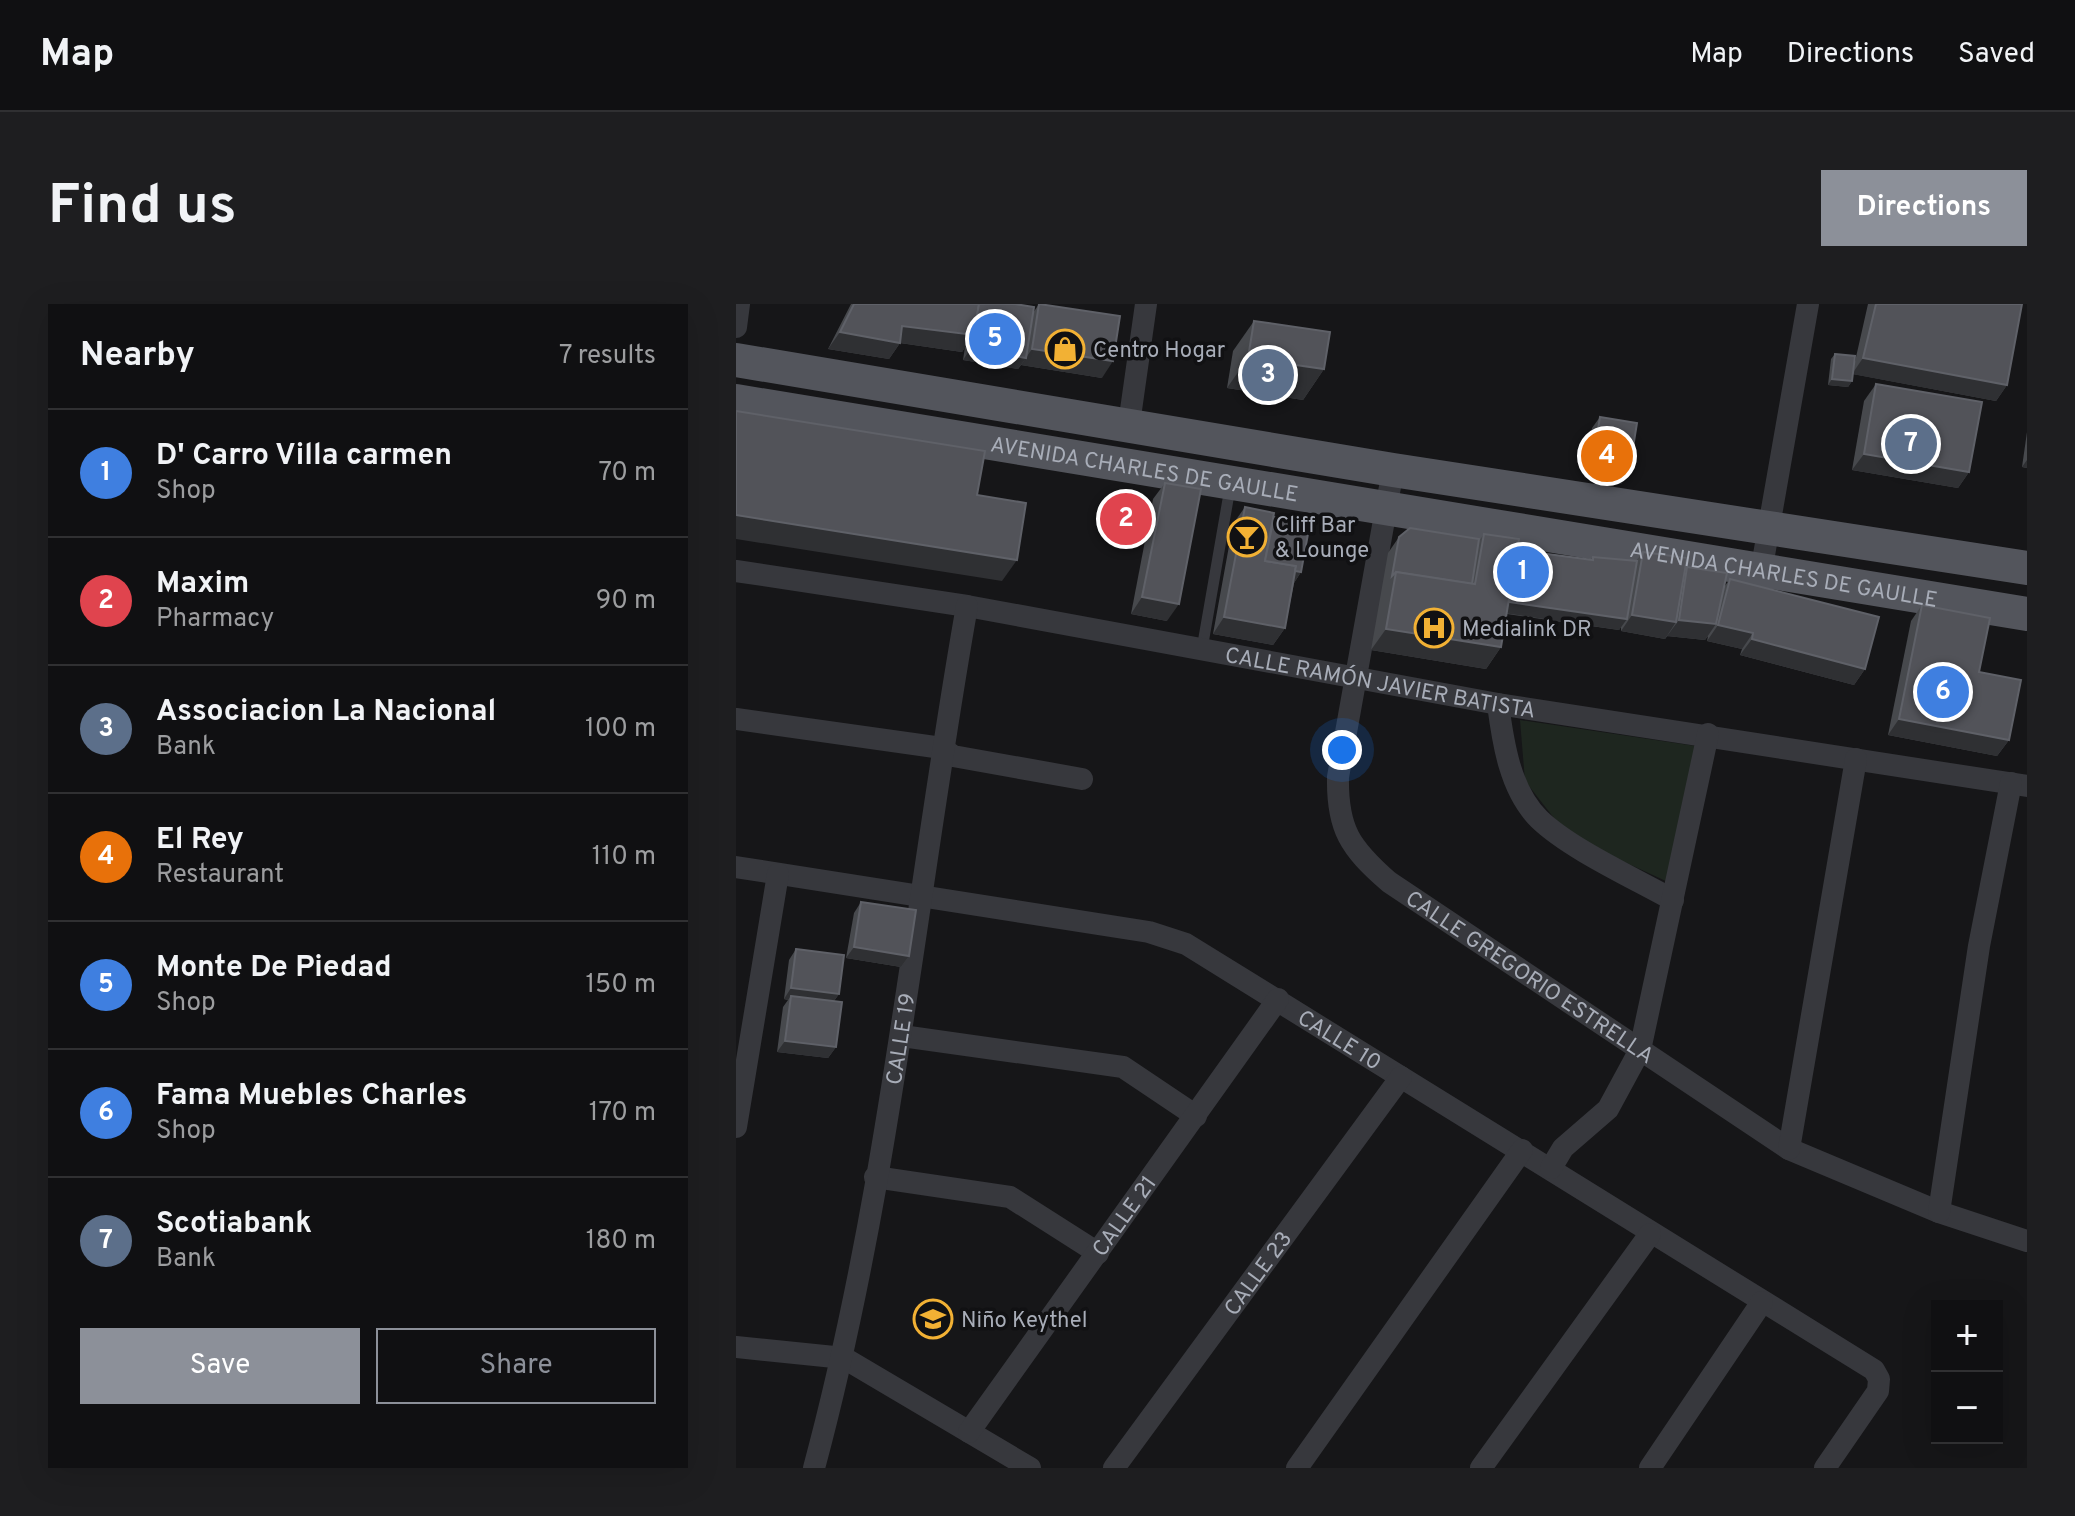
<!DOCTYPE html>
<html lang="en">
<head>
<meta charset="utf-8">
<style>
  :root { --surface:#101012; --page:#1e1e20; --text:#f1f3f6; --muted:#9c9d9f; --line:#303032; --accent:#8c9099 }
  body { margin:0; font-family:Overpass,sans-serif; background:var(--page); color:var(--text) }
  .controls { position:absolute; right:24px; bottom:24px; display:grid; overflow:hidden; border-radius:0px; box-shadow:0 8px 32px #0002 }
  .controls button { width:72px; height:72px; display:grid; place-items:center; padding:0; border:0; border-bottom:2px solid var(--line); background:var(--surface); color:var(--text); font:40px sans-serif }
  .you { position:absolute; left:606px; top:446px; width:28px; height:28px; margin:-20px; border:6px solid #fff; border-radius:50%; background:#1a73e8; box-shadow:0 0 0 12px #1a73e833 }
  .badge { display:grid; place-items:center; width:52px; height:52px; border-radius:50%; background:var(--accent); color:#fff; font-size:26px; font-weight:700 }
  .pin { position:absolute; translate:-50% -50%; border:4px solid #fff; box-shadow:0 2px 8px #0006 }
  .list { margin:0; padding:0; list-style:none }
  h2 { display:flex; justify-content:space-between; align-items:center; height:104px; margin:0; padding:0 32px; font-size:34px }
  h2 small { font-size:26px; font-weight:400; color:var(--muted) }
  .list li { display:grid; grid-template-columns:52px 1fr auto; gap:24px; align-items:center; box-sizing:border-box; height:128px; padding:0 32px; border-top:2px solid var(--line) }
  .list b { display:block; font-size:30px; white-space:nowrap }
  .list p { margin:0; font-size:26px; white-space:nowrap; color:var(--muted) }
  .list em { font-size:26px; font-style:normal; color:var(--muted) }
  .actions { display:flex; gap:16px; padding:24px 32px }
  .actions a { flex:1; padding:18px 0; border:2px solid var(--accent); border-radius:0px; text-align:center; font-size:28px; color:var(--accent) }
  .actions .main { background:var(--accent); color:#fff }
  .map { position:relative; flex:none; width:1291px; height:1164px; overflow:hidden; border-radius:0px }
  header { display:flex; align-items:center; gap:48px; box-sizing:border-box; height:112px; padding:0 40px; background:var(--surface); border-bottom:2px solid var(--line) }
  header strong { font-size:38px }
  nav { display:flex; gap:44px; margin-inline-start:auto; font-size:28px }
  .intro { display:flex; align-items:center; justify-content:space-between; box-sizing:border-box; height:192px; padding:0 48px }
  h1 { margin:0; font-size:56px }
  .button { padding:20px 36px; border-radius:0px; background:var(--accent); color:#fff; font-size:28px; font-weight:700 }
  main { display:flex; gap:48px; padding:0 48px }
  aside { flex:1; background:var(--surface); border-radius:0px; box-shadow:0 8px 32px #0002 }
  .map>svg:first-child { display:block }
  .green { fill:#1e261f }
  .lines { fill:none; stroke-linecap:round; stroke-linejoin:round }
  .service { stroke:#37383d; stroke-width:11 }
  .minor { stroke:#37383d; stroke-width:22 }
  .primary { stroke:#53555c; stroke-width:34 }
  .wall { fill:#47494d }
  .shaded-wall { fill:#2f3033 }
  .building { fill:#525359; stroke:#5f6168; stroke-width:2 }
  .labels { text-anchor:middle; stroke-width:7; stroke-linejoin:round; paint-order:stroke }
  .poi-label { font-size:22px; fill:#a8adb8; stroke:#111113; text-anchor:start }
  .street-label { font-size:22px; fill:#a8adb8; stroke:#111113 }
</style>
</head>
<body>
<header>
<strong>Map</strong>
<nav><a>Map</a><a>Directions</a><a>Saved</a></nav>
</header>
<div class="intro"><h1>Find us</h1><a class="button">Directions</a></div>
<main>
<aside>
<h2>Nearby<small>7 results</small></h2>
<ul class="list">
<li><span class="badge" style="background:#3f7fe0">1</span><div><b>D' Carro Villa carmen</b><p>Shop</p></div><em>70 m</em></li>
<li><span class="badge" style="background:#e0444e">2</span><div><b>Maxim</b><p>Pharmacy</p></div><em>90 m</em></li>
<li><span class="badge" style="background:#5c6f8a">3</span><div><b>Associacion La Nacional</b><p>Bank</p></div><em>100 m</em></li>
<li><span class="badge" style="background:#e8710a">4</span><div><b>El Rey</b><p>Restaurant</p></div><em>110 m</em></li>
<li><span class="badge" style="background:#3f7fe0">5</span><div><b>Monte De Piedad</b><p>Shop</p></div><em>150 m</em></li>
<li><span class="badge" style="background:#3f7fe0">6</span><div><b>Fama Muebles Charles</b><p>Shop</p></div><em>170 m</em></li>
<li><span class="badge" style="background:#5c6f8a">7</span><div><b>Scotiabank</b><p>Bank</p></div><em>180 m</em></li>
</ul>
<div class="actions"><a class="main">Save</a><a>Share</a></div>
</aside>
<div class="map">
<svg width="1291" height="1164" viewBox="0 0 1291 1164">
  <rect width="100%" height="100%" fill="#161618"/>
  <polygon class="green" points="784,416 973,444 945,584 832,532 789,477"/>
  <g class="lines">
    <polyline class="service" points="466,345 494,184"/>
    <g class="minor">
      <polyline points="0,23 3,0"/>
      <polyline points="393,120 410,0"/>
      <path id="s1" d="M657 166 602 473C601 525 614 544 653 578L1053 845 1203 908 1291 937"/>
      <path id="s2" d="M0 267 231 302 762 400 1291 482"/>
      <polyline points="1025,268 1072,0"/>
      <path d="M762 400C767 439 774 486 803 515 834 545 898 574 937 596"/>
      <polyline points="0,415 206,444 217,452 346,475"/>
      <path id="s3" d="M0 563 413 628 450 640 1138 1066 1143 1075 1142 1087 1089 1164"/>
      <polyline points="166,732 387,763 460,812"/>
      <polyline points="0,823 42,570"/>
      <polyline points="1053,845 1120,455"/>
      <polyline points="815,864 827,844 872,805 904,746 972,430"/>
      <polyline points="139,873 274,893 362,949"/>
      <polyline points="1203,908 1243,642 1275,479"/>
      <polyline points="0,1043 108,1054 294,1164"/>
      <path id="s4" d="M233 1128 542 695"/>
      <path id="s5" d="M78 1164C154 882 180 589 231 302"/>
      <path id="s6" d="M378 1164 665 773"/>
      <polyline points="561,1164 786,846"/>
      <polyline points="745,1164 914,930"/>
      <polyline points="914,1164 1026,998"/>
    </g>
    <g class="primary">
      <polyline points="0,56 657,166 1291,264"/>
      <path id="s7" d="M0 97 1291 310"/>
    </g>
  </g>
  <g class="wall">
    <polygon points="115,0 279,0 297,9 303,0 366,74 285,61 282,65 227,56 229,43 226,48 164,39 153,55 92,45"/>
    <polygon points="1132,0 1286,0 1271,81 1260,97 1117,70 1116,77 1112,83 1092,81 1095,55 1099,50 1118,62"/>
    <polygon points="518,17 588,65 567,96 491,84 497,47"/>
    <polygon points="1140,80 1233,168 1222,184 1116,166 1128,97"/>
    <polygon points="864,113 893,168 885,180 848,173 856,124"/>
    <polygon points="1291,128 1291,164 1286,163"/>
    <polygon points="429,179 431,317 395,310 417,195"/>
    <polygon points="509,203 565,268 558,279 549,324 537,341 477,330 497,220"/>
    <polygon points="748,230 781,246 855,255 857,253 900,257 907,248 949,267 951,263 988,283 994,275 1129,365 1118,381 1004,351 1006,345 971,337 972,332 969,336 931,332 932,331 929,335 885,327 885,323 883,326 771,310 765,343 750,365 635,346 652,249 663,233 743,237"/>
    <polygon points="1186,301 1243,368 1273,436 1261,452 1152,431 1175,317"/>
    <polygon points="125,598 173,652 165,663 110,654 118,609"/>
    <polygon points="60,645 103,690 98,697 100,743 92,754 41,748 47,703 52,696 48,695 53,656"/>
  </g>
  <g class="shaded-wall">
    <polygon points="166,22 238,31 226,48 164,39 153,55 92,45 104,28"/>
    <polygon points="235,44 290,54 282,65 227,56"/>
    <polygon points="296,45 377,57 366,74 285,61"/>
    <polygon points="512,54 588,65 567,96 491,84"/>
    <polygon points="1127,54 1271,81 1260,97 1116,70"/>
    <polygon points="1096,75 1116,77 1112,83 1092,81"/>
    <polygon points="1128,150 1233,168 1222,184 1116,166"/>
    <polygon points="1291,156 1291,164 1286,163"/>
    <polygon points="856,162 893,168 885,180 848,173"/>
    <polygon points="0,211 281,256 266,277 0,235"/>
    <polygon points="527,261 565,268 558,279"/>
    <polygon points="406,293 443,300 431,317 395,310"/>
    <polygon points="768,297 891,315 883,326 761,308"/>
    <polygon points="896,311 940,318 929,335 885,327"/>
    <polygon points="488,313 549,324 537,341 477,330"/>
    <polygon points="943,316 980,320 969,336 931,332"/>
    <polygon points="982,321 1017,329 1006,345 971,337"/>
    <polygon points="650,325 765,343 750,365 635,346"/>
    <polygon points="1016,335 1129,365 1118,381 1004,351"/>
    <polygon points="1163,415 1273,436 1261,452 1152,431"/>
    <polygon points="118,643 173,652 165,663 110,654"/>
    <polygon points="55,684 103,690 95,701 55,692 52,696 48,695"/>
    <polygon points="49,737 100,743 92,754 41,748"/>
  </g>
  <g class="building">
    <polygon points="118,0 243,0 238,31 166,22 164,39 104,28"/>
    <polygon points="243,0 279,0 298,3 290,54 235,44"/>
    <polygon points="303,0 384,12 377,57 296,45"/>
    <polygon points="1140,0 1286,0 1271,81 1127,54"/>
    <polygon points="518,17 594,28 588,65 512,54"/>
    <polygon points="1099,50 1119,52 1116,77 1096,75"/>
    <polygon points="1140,80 1246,98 1233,168 1128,150"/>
    <polygon points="0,107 249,147 241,191 290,199 281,256 0,211"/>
    <polygon points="864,113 901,119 893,168 856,162"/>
    <polygon points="429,179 465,185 443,300 406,293"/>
    <polygon points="509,203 538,209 529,257 560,262 549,324 488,313"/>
    <polygon points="538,213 574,219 565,268 559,267 560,262 529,257"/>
    <polygon points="674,224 743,235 736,280 660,268 656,272 663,233"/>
    <polygon points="748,230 783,235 765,343 650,325 660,268 739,280"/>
    <polygon points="781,246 857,256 857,253 901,257 891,315 773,298"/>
    <polygon points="907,248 951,254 940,318 896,311"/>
    <polygon points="951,263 991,269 980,320 943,316"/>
    <polygon points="994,275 1143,313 1129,365 1016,335 1017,329 982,321"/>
    <polygon points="1186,301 1254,314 1243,368 1285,376 1273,436 1163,415"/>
    <polygon points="125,598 180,606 173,652 118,643"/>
    <polygon points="60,645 108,651 103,690 55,684"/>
    <polygon points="55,692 106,698 100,743 49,737"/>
  </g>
  <defs>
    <g id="shop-ring" transform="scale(2)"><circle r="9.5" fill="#111113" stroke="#f2b134" stroke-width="1.5"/><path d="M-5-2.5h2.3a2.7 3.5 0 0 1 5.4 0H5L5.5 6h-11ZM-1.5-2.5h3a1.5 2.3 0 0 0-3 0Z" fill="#f2b134"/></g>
    <g id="bar-ring" transform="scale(2)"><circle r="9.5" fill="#111113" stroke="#f2b134" stroke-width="1.5"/><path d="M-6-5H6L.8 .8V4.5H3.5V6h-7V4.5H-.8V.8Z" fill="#f2b134"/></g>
    <g id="hospital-ring" transform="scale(2)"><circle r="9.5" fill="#111113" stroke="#f2b134" stroke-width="1.5"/><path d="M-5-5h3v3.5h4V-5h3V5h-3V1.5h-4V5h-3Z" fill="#f2b134"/></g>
    <g id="school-ring" transform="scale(2)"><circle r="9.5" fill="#111113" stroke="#f2b134" stroke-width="1.5"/><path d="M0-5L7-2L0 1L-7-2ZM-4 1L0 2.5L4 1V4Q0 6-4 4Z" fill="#f2b134"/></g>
  </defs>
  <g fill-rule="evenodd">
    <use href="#shop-ring" x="329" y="45"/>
    <use href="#bar-ring" x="511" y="233"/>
    <use href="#hospital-ring" x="698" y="324"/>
    <use href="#school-ring" x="197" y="1015"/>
  </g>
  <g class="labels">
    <g class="poi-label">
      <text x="357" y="53">Centro Hogar</text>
      <text x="539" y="228">Cliff Bar<tspan x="539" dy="25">&amp; Lounge</tspan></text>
      <text x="726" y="332">Medialink DR</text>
      <text x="225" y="1023">Niño Keythel</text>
    </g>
    <g class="street-label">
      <text dy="8" stroke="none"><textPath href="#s7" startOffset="414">AVENIDA CHARLES DE GAULLE</textPath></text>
      <text dy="8" stroke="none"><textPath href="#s7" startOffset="1062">AVENIDA CHARLES DE GAULLE</textPath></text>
      <text dy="8" stroke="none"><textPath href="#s2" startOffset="654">CALLE RAMÓN JAVIER BATISTA</textPath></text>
      <text dy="8" stroke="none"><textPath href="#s1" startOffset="604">CALLE GREGORIO ESTRELLA</textPath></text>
      <text dy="8" stroke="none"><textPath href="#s5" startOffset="438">CALLE 19</textPath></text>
      <text dy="8" stroke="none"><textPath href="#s3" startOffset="638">CALLE 10</textPath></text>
      <text dy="8" stroke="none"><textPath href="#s4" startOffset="266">CALLE 21</textPath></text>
      <text dy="8" stroke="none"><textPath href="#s6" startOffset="242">CALLE 23</textPath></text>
    </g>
  </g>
</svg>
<div class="controls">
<button>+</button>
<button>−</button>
</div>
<div class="you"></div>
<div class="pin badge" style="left:787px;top:268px;background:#3f7fe0">1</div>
<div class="pin badge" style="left:390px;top:215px;background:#e0444e">2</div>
<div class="pin badge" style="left:532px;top:71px;background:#5c6f8a">3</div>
<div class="pin badge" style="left:871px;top:152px;background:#e8710a">4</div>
<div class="pin badge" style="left:259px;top:35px;background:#3f7fe0">5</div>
<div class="pin badge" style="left:1207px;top:388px;background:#3f7fe0">6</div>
<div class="pin badge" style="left:1175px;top:140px;background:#5c6f8a">7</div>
</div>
</main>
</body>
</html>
